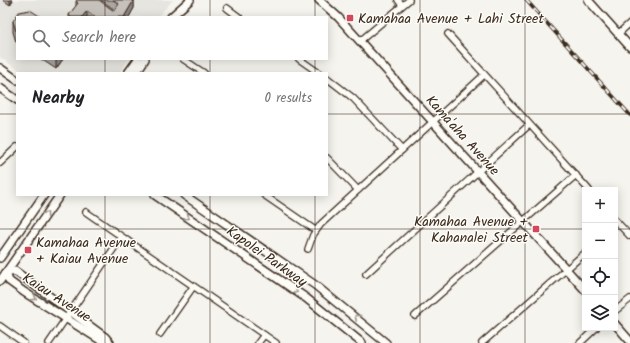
<!DOCTYPE html>
<html lang="en">
<head>
<meta charset="utf-8">
<style>
  :root { --surface:#fff; --page:#f6f6f6; --text:#202124; --muted:#757577; --line:#e0e0e0 }
  body { margin:0; font-family:Kalam,sans-serif; background:var(--page); color:var(--text) }
  .controls { position:absolute; right:12px; bottom:12px; display:grid; overflow:hidden; border-radius:0px; box-shadow:0 2px 10px #0003 }
  .controls button { width:36px; height:36px; display:grid; place-items:center; padding:0; border:0; border-bottom:1px solid var(--line); background:var(--surface); color:var(--text); font:20px sans-serif }
  .list { margin:0; padding:0; list-style:none }
  h2 { display:flex; justify-content:space-between; align-items:center; height:52px; margin:0; padding:0 16px; font-size:17px }
  h2 small { font-size:13px; font-weight:400; color:var(--muted) }
  .icon { flex:none; width:22px; height:22px; fill:none; stroke:currentColor; stroke-width:2; stroke-linecap:round; stroke-linejoin:round }
  .map { position:relative; flex:none; width:630px; height:343px; overflow:hidden }
  .search { position:absolute; background:var(--surface); box-shadow:0 2px 10px #0003; left:16px; top:16px; width:312px; height:44px; display:flex; align-items:center; gap:10px; box-sizing:border-box; padding:0 14px; border-radius:0px; color:var(--muted); font-size:15px }
  .panel { position:absolute; background:var(--surface); box-shadow:0 2px 10px #0003; left:16px; top:72px; width:312px; height:124px; border-radius:0px }
  .map>svg:first-child { display:block }
  .built { fill:#e7e5df }
  .lines { fill:none; stroke-linecap:round; stroke-linejoin:round }
  .street-casing { stroke:#3b2a1e; stroke-width:8 }
  .secondary-casing { stroke:#3b2a1e; stroke-width:10 }
  .street { stroke:#fdfcf7; stroke-width:5.5 }
  .secondary { stroke:#fdfcf7; stroke-width:7 }
  .rail-casing { stroke:#3b2a1e; stroke-width:3.5 }
  .rail { stroke:#fdfcf7; stroke-width:2; stroke-dasharray:6; stroke-linecap:butt }
  .wall { fill:#aba6a1; stroke:#3b2a1e }
  .shaded-wall { fill:#8b8783; stroke:#3b2a1e }
  .building { fill:#c7c1bb; stroke:#3b2a1e }
  .oneway { stroke:#9c938a }
  .grid { fill:none; stroke:#3b2a1e; stroke-width:1; stroke-opacity:0.55 }
  .poi-dot { fill:#d1495b; stroke:#fdfcf7; stroke-width:1.5 }
  .labels { text-anchor:middle; stroke-width:3; stroke-linejoin:round; paint-order:stroke }
  .poi-label { font-size:14px; fill:#3b2a1e; stroke:#fdfcf7; text-anchor:start }
  .street-label { font-size:14px; fill:#3b2a1e; stroke:#fdfcf7 }
</style>
</head>
<body>
<div class="map">
<svg width="630" height="343" viewBox="0 0 630 343">
  <rect width="100%" height="100%" fill="#f5f4ee"/>
  <filter id="ink" filterUnits="userSpaceOnUse"><feTurbulence type="fractalNoise" baseFrequency=".025" numOctaves="2"/><feDisplacementMap in="SourceGraphic" scale="8" xChannelSelector="R" yChannelSelector="G"/><feConvolveMatrix kernelMatrix="1 2 1 2 8 2 1 2 1" color-interpolation-filters="sRGB"/></filter>
  <g filter="url(#ink)">
    <polygon class="built" points="0,0 173,0 157,17 17,17 17,59 129,59 119,73 23,73 0,57"/>
    <g class="lines">
      <g class="street-casing">
        <g id="street">
          <polyline points="398,0 402,5"/>
          <polyline points="227,8 239,17"/>
          <polyline points="448,34 589,190"/>
          <polyline points="618,34 630,23"/>
          <polyline points="360,41 409,0"/>
          <polyline points="183,59 204,73"/>
          <polyline points="299,59 319,73"/>
          <polyline points="327,78 353,98 402,150"/>
          <polyline points="327,158 358,190"/>
          <polyline points="0,163 17,147"/>
          <polyline points="264,195 315,230"/>
          <polyline points="86,212 276,343"/>
          <polyline points="615,220 630,236"/>
          <polyline points="308,249 313,235 321,224 484,75"/>
          <polyline points="366,274 529,125"/>
          <polyline points="615,311 630,299"/>
          <polyline points="415,316 576,175"/>
          <polyline points="0,326 24,343"/>
          <polyline points="160,334 193,287"/>
          <polyline points="49,343 121,238"/>
          <polyline points="258,343 264,335"/>
          <polyline points="482,343 585,253"/>
          <polyline points="580,343 596,328"/>
        </g>
      </g>
      <g class="secondary-casing">
        <g id="secondary">
          <polyline points="319,0 338,17 585,290"/>
          <polyline points="588,0 630,47"/>
          <polyline points="171,17 190,0"/>
          <polyline points="0,68 17,80"/>
          <polyline points="128,73 138,59"/>
          <polyline points="136,73 145,59"/>
          <polyline points="0,88 17,100"/>
          <polyline points="155,195 306,298 362,343"/>
          <polyline points="184,195 315,285 386,343"/>
          <polyline points="0,258 44,195"/>
          <polyline points="6,273 15,271 105,337 110,343"/>
          <polyline points="6,273 9,281 24,292 105,343"/>
          <polyline points="0,281 60,195"/>
          <polyline points="615,324 630,341"/>
        </g>
      </g>
      <use href="#street" class="street"/>
      <use href="#secondary" class="secondary"/>
      <g class="rail-casing">
        <polyline id="rail" points="526,0 630,115"/>
      </g>
      <use href="#rail" class="rail"/>
    </g>
    <g class="wall">
      <polygon points="3,0 13,0 10,5"/>
      <polygon points="77,0 100,0 100,1 114,11 115,10 101,0 134,0 134,8 129,17 69,17 69,15 76,6 76,1"/>
      <polygon points="17,17 17,43 16,42 13,32 13,21"/>
      <polygon points="41,59 63,59 56,69"/>
    </g>
    <g class="shaded-wall">
      <polygon points="10,0 13,0 10,5"/>
      <polygon points="134,0 134,8 129,17 124,17"/>
      <polygon points="87,11 87,17 82,17"/>
      <polygon points="56,59 63,59 56,69"/>
    </g>
    <g class="building">
      <polygon points="77,0 99,0 114,11 119,4 113,0 134,0 124,17 96,17 87,11 82,17 71,17 69,15 78,3 76,1"/>
      <polygon points="30,10 41,17 17,17 17,32 16,31 13,21 19,12"/>
    </g>
    <defs><path id="oneway-chevron" d="M-2-3.5L2.5 0L-2 3.5" fill="none" stroke-width="1.6" stroke-linecap="round" stroke-linejoin="round"/></defs>
    <g class="oneway">
      <use href="#oneway-chevron" transform="translate(46 214) rotate(-55)"/>
      <use href="#oneway-chevron" transform="translate(187 217) rotate(35)"/>
      <use href="#oneway-chevron" transform="translate(295 291) rotate(35)"/>
      <use href="#oneway-chevron" transform="translate(34 298) rotate(32)"/>
      <use href="#oneway-chevron" transform="translate(357 317) rotate(-141)"/>
    </g>
  </g>
  <path class="grid" d="M105 0V17M210 0V17M315 0V17M420 0V343M525 0V343M105 59V73M210 59V73M315 59V73M0 114H17M327 114H630M105 195V343M210 195V343M315 195V343M0 229H585M615 229H630"/>
  <g class="poi-dot">
    <rect x="346" y="14" width="8" height="8" rx="2"/>
    <rect x="532" y="225" width="8" height="8" rx="2"/>
    <rect x="24" y="246" width="8" height="8" rx="2"/>
  </g>
  <g class="labels">
    <g class="poi-label">
      <text x="358" y="23">Kamahaa Avenue + Lahi Street</text>
      <text x="528" y="226" text-anchor="end">Kamahaa Avenue +<tspan x="528" dy="16">Kahanalei Street</tspan></text>
      <text x="36" y="247">Kamahaa Avenue<tspan x="36" dy="16">+ Kaiau Avenue</tspan></text>
    </g>
    <g class="street-label">
      <text transform="translate(463 135) rotate(48)" y="5">Kama'aha Avenue</text>
      <text transform="translate(267 256) rotate(35)" y="5">Kapolei Parkway</text>
      <text transform="translate(57 297) rotate(33)" y="5">Kaiau Avenue</text>
    </g>
  </g>
</svg>
<div class="controls">
<button>+</button>
<button>−</button>
<button><svg class="icon" aria-label="locate" viewBox="0 0 24 24"><circle cx="12" cy="12" r="6"/><path d="M12 2v4M12 18v4M2 12h4M18 12h4"/></svg></button>
<button><svg class="icon" aria-label="layers" viewBox="0 0 24 24"><path d="M12 4l9 5-9 5-9-5zM3 14l9 5 9-5"/></svg></button>
</div>
<div class="search"><svg class="icon" aria-label="search" viewBox="0 0 24 24"><circle cx="10" cy="10" r="6"/><path d="M15 15l6 6"/></svg>Search here</div>
<section class="panel">
<h2>Nearby<small>0 results</small></h2>
<ul class="list">
</ul>
</section>
</div>
</body>
</html>
